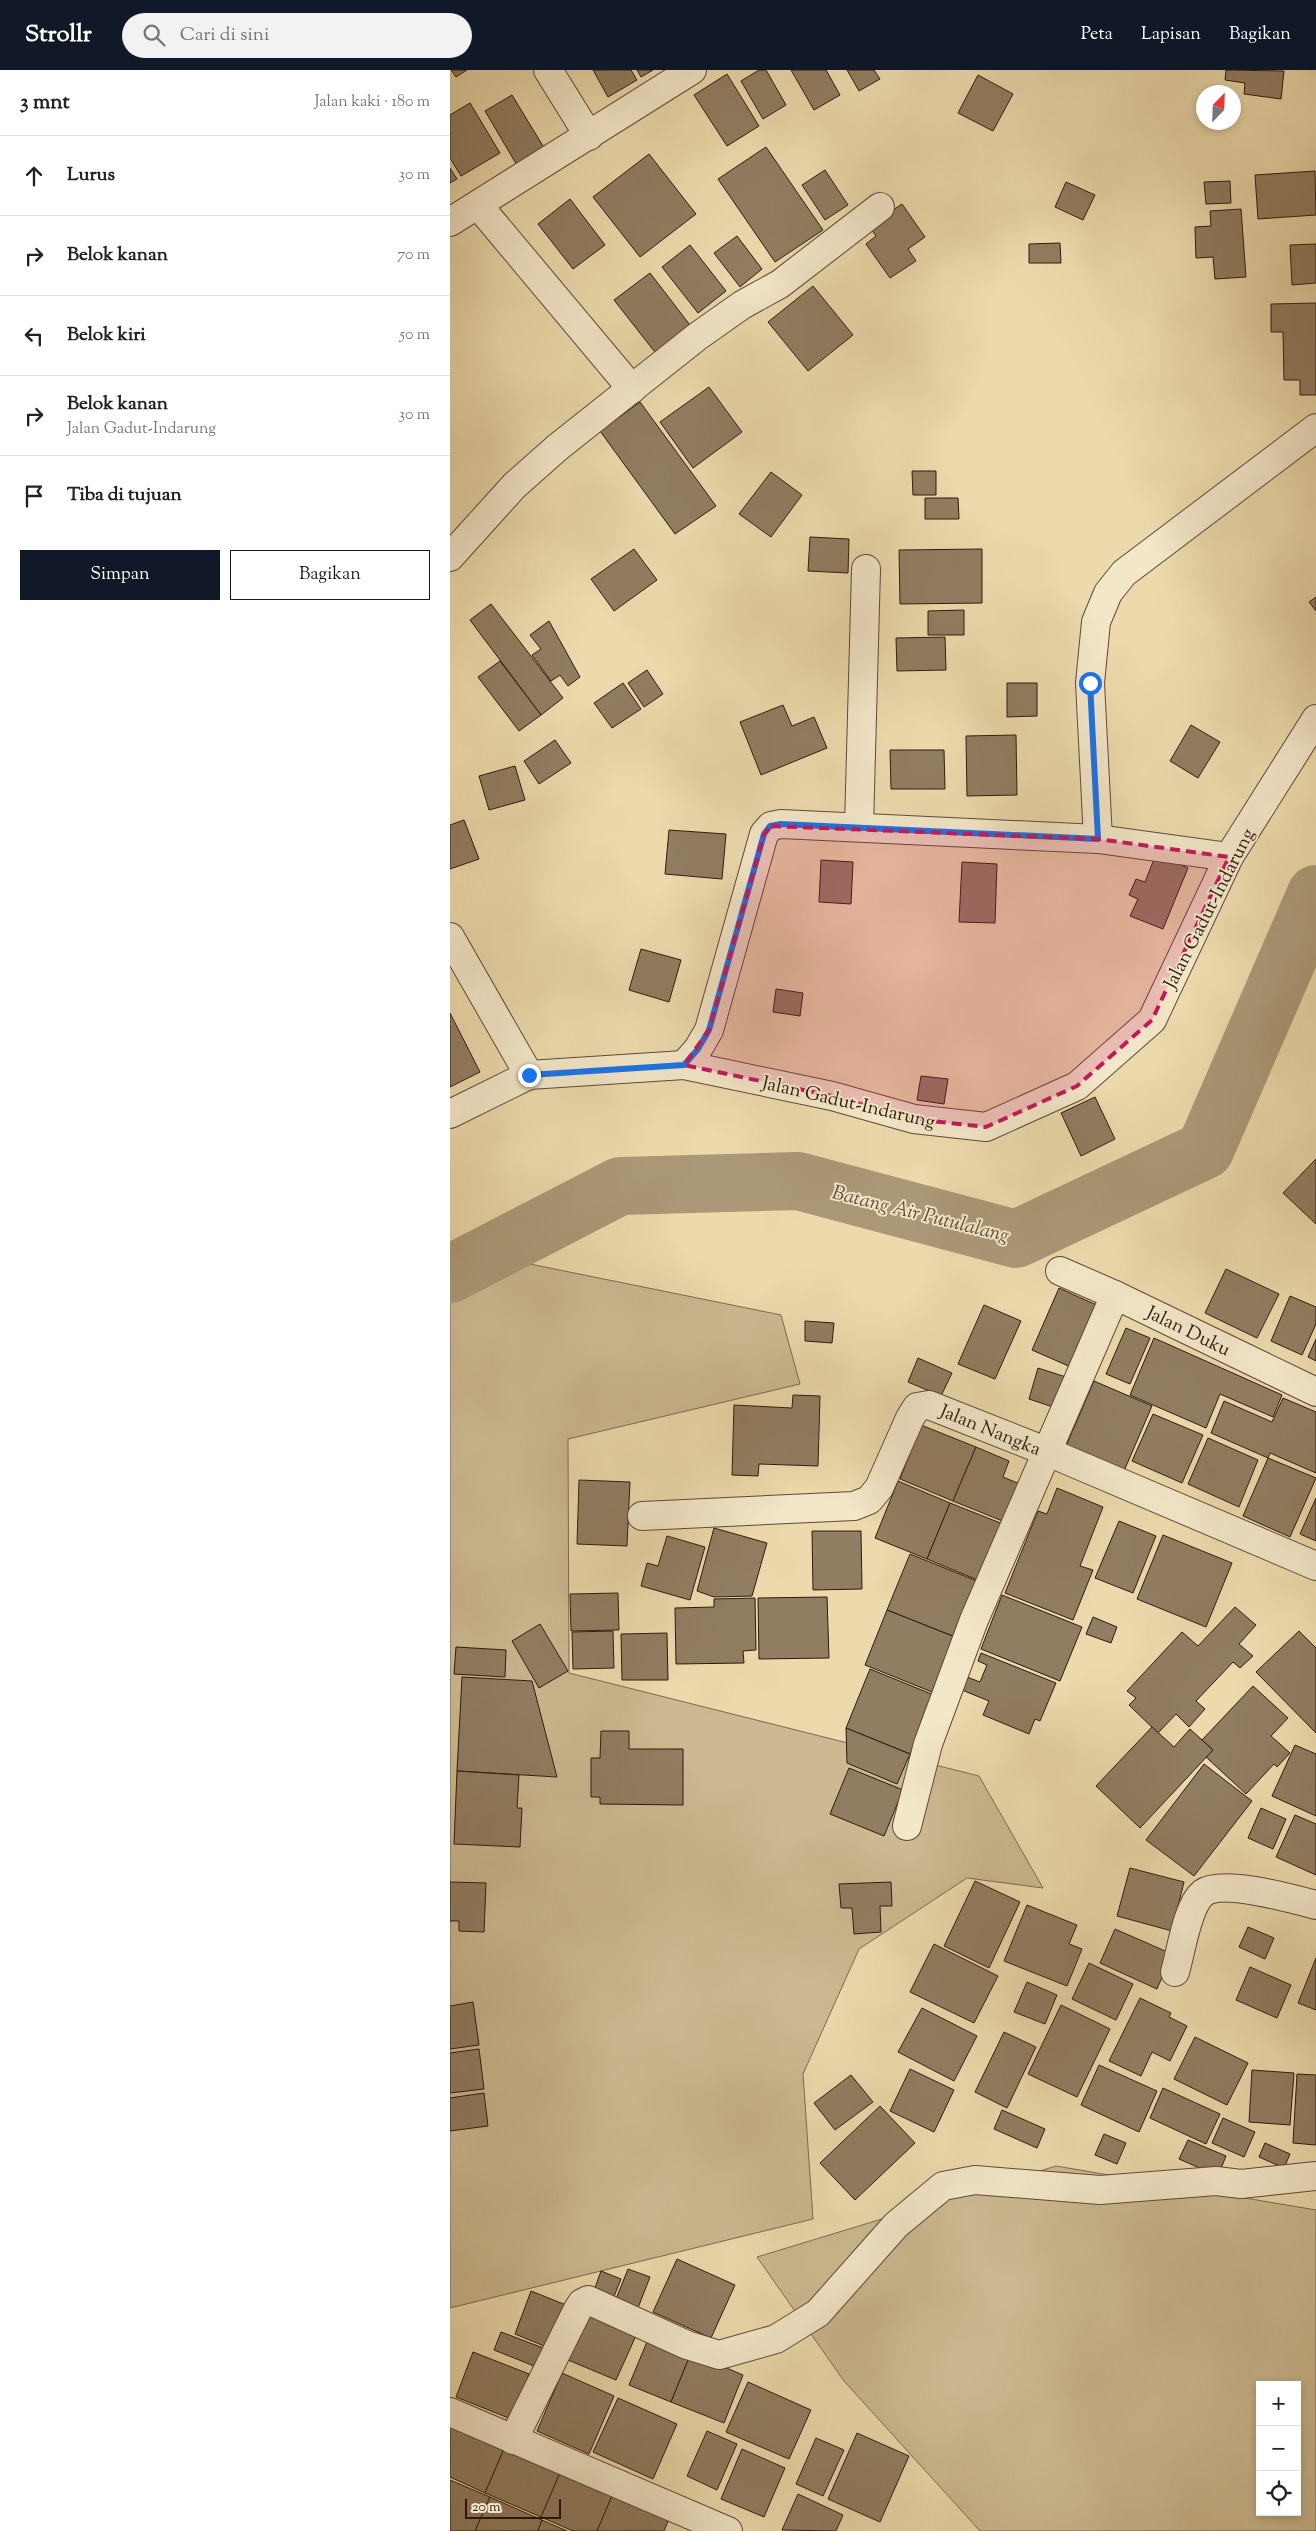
<!DOCTYPE html>
<html lang="id">
<head>
<meta charset="utf-8">
<style>
  :root { --surface:#fff; --page:#f2f2f2; --text:#222; --muted:#767676; --line:#e0e0e0; --accent:#111827 }
  body { margin:0; font-family:"Sorts Mill Goudy",serif; background:var(--page); color:var(--text) }
  .controls { position:absolute; right:15px; bottom:15px; display:grid; overflow:hidden; border-radius:0px; box-shadow:0 2px 8px #0003 }
  .controls button { width:45px; height:45px; display:grid; place-items:center; padding:0; border:0; border-bottom:1px solid var(--line); background:var(--surface); color:var(--text); font:25px sans-serif }
  .compass { position:absolute; left:746px; top:15px; width:45px; height:45px; border-radius:50%; background:var(--surface); box-shadow:0 2px 8px #0003; rotate:23deg }
  .scale { position:absolute; left:15px; bottom:12px; width:96px; box-sizing:border-box; padding-left:5px; border:2px solid #2e190f; border-top:0; font-size:14px; line-height:18px; white-space:nowrap; color:#2e190f; -webkit-text-stroke:4px #f3e7c9; paint-order:stroke }
  .stop { position:absolute; width:15px; height:15px; margin:-11px; border:4px solid #1a73e8; border-radius:50%; background:#fff }
  .stop.end { background:#1a73e8; border-color:#fff; box-shadow:0 1px 5px #0008 }
  .list { margin:0; padding:0; list-style:none }
  h2 { display:flex; justify-content:space-between; align-items:center; height:65px; margin:0; padding:0 20px; font-size:21px }
  h2 small { font-size:16px; font-weight:400; color:var(--muted) }
  .list li { display:grid; grid-template-columns:32px 1fr auto; gap:15px; align-items:center; box-sizing:border-box; height:80px; padding:0 20px; border-top:1px solid var(--line) }
  .list b { display:block; font-size:19px; white-space:nowrap }
  .list p { margin:0; font-size:16px; white-space:nowrap; color:var(--muted) }
  .list em { font-size:16px; font-style:normal; color:var(--muted) }
  .actions { display:flex; gap:10px; padding:15px 20px }
  .actions a { flex:1; padding:11px 0; border:1px solid var(--accent); border-radius:0px; text-align:center; font-size:18px; color:var(--accent) }
  .actions .main { background:var(--accent); color:#fff }
  .icon { flex:none; width:28px; height:28px; fill:none; stroke:currentColor; stroke-width:2; stroke-linecap:round; stroke-linejoin:round }
  .map { position:relative; flex:none; width:866px; height:2461px; overflow:hidden }
  header { display:flex; align-items:center; gap:30px; box-sizing:border-box; height:70px; padding:0 25px; background:var(--accent); color:#fff }
  header strong { font-size:24px }
  nav { display:flex; gap:28px; margin-inline-start:auto; font-size:18px }
  .search { width:350px; height:45px; background:var(--page); display:flex; align-items:center; gap:12px; box-sizing:border-box; padding:0 18px; border-radius:28px; color:var(--muted); font-size:19px }
  main { display:flex }
  aside { flex:1; background:var(--surface) }
  .map>svg:first-child { display:block }
  .green { fill:#ccb991; stroke:#7d6950; fill-rule:evenodd }
  .lines { fill:none; stroke-linecap:round; stroke-linejoin:round }
  .river { stroke:#ab9877; stroke-width:58 }
  .building { fill:#917d61; stroke:#2e190f }
  .minor-casing { stroke:#5e4936; stroke-width:30 }
  .minor { stroke:#f3e7c9; stroke-width:28 }
  .route { stroke:#1a73e8; stroke-width:6 }
  .marked { fill:#c2185b; fill-opacity:0.2; stroke:#c2185b; stroke-width:4; stroke-dasharray:10 6; stroke-linejoin:round }
  .labels { text-anchor:middle; stroke-width:4; stroke-linejoin:round; paint-order:stroke }
  .street-label { font-size:19px; fill:#2e190f; stroke:#f3e7c9 }
  .water-label { font-size:20px; font-style:italic; fill:#604c39; stroke:#f3e7c9 }
</style>
</head>
<body>
<header>
<strong>Strollr</strong>
<div class="search"><svg class="icon" aria-label="search" viewBox="0 0 24 24"><circle cx="10" cy="10" r="6"/><path d="M15 15l6 6"/></svg>Cari di sini</div>
<nav><a>Peta</a><a>Lapisan</a><a>Bagikan</a></nav>
</header>
<main>
<aside>
<h2>3 mnt<small>Jalan kaki · 180 m</small></h2>
<ul class="list">
<li><svg class="icon" aria-label="ahead" viewBox="0 0 24 24"><path d="M12 20V5M6 11l6-6 6 6"/></svg><div><b>Lurus</b></div><em>30 m</em></li>
<li><svg class="icon" aria-label="right" viewBox="0 0 24 24"><path d="M7 20v-9h11M14 6l5 5-5 5"/></svg><div><b>Belok kanan</b></div><em>70 m</em></li>
<li><svg class="icon" aria-label="left" viewBox="0 0 24 24"><path d="M17 20v-9H6M10 6l-5 5 5 5"/></svg><div><b>Belok kiri</b></div><em>50 m</em></li>
<li><svg class="icon" aria-label="right" viewBox="0 0 24 24"><path d="M7 20v-9h11M14 6l5 5-5 5"/></svg><div><b>Belok kanan</b><p>Jalan Gadut-Indarung</p></div><em>30 m</em></li>
<li><svg class="icon" aria-label="arrive" viewBox="0 0 24 24"><path d="M6 21V4h12l-3 4 3 4H6"/></svg><div><b>Tiba di tujuan</b></div></li>
</ul>
<div class="actions"><a class="main">Simpan</a><a>Bagikan</a></div>
</aside>
<div class="map">
<svg width="866" height="2461" viewBox="0 0 866 2461">
  <rect width="100%" height="100%" fill="#ecdaac"/>
  <filter id="stains"><feTurbulence type="fractalNoise" baseFrequency=".004" numOctaves="4"/><feColorMatrix values="0 0 0 0 .2 0 0 0 0 .09 0 0 0 0 .02 0 0 0 .5 -.17"/></filter>
  <radialGradient id="worn" r=".72"><stop offset=".6" stop-color="#630" stop-opacity="0"/><stop offset="1" stop-color="#630" stop-opacity=".3"/></radialGradient>
  <g class="green">
    <polygon points="80,1194 331,1245 350,1314 118,1369 119,1603 529,1706 593,1818 517,1808 409,1879 353,2004 363,2149 0,2238 0,1225"/>
    <path d="M606 2096 866 2140V2461H530L394 2311 307 2187ZM810 2315H847V2442H810Z"/>
  </g>
  <g class="lines">
    <polyline class="river" points="0,1204 170,1116 348,1111 566,1169 755,1080 866,824"/>
  </g>
  <g class="building">
    <polygon points="1,0 17,0 6,7"/>
    <polygon points="143,0 181,0 187,10 158,27"/>
    <polygon points="187,0 203,0 191,7"/>
    <polygon points="309,0 316,0 336,35 313,49 291,11"/>
    <polygon points="341,0 376,0 390,25 364,40"/>
    <polygon points="397,0 424,0 430,9 409,21"/>
    <polygon points="776,0 834,1 831,29 794,24 795,13 775,10"/>
    <polygon points="277,4 309,56 277,76 244,25"/>
    <polygon points="528,5 563,24 543,61 508,43"/>
    <polygon points="62,25 99,86 71,102 35,41"/>
    <polygon points="20,33 50,83 11,106 0,88 0,45"/>
    <polygon points="316,77 373,160 325,192 268,109"/>
    <polygon points="199,84 246,144 190,187 143,127"/>
    <polygon points="0,98 7,109 0,113"/>
    <polygon points="375,100 398,135 375,150 352,115"/>
    <polygon points="865,101 866,145 808,149 805,105"/>
    <polygon points="780,111 781,133 756,134 754,112"/>
    <polygon points="616,112 645,125 633,150 605,137"/>
    <polygon points="120,129 155,175 123,199 88,154"/>
    <polygon points="452,134 475,167 458,179 466,191 440,208 416,174 426,166 419,156"/>
    <polygon points="791,139 796,207 765,209 763,187 746,188 745,157 761,156 760,141"/>
    <polygon points="287,166 312,199 290,217 264,183"/>
    <polygon points="610,173 611,193 579,193 579,174"/>
    <polygon points="866,174 866,213 842,215 840,175"/>
    <polygon points="240,175 276,221 248,243 212,197"/>
    <polygon points="200,203 243,259 208,286 164,230"/>
    <polygon points="363,216 403,265 358,301 318,252"/>
    <polygon points="866,233 866,325 850,325 850,310 834,310 833,262 821,262 821,234"/>
    <polygon points="259,317 292,362 243,398 210,352"/>
    <polygon points="190,332 266,436 225,464 150,361"/>
    <polygon points="462,401 486,401 486,425 463,425"/>
    <polygon points="321,402 352,425 321,467 289,444"/>
    <polygon points="475,428 508,428 509,449 475,449"/>
    <polygon points="360,467 399,469 398,503 358,501"/>
    <polygon points="184,479 207,510 164,541 141,509"/>
    <polygon points="532,479 532,533 450,534 449,480"/>
    <polygon points="866,527 866,541 859,532"/>
    <polygon points="41,534 113,628 91,645 20,550"/>
    <polygon points="514,540 514,565 478,565 478,541"/>
    <polygon points="99,551 130,607 118,616 110,605 101,611 82,585 91,579 80,565"/>
    <polygon points="495,567 496,600 447,601 446,568"/>
    <polygon points="50,591 91,645 69,661 28,607"/>
    <polygon points="197,600 213,624 194,637 178,613"/>
    <polygon points="173,613 191,639 162,658 144,633"/>
    <polygon points="557,613 587,613 587,646 557,647"/>
    <polygon points="333,635 342,656 364,647 377,678 311,705 290,652"/>
    <polygon points="741,655 770,672 748,708 720,691"/>
    <polygon points="566,665 567,725 517,726 516,666"/>
    <polygon points="105,670 121,693 89,714 74,691"/>
    <polygon points="440,680 494,680 495,719 441,719"/>
    <polygon points="65,696 75,730 39,740 29,706"/>
    <polygon points="14,750 29,789 0,799 0,755"/>
    <polygon points="219,760 276,764 272,809 215,804"/>
    <polygon points="706,784 738,798 713,859 680,846 688,829 679,825 686,809 695,812"/>
    <polygon points="371,790 403,792 401,834 369,832"/>
    <polygon points="512,792 547,794 545,853 509,852"/>
    <polygon points="191,879 231,890 219,932 179,920"/>
    <polygon points="326,919 353,923 350,946 323,942"/>
    <polygon points="0,943 30,1002 0,1017"/>
    <polygon points="471,1006 498,1009 494,1034 467,1030"/>
    <polygon points="645,1027 665,1069 631,1086 611,1043"/>
    <polygon points="866,1089 866,1154 833,1123"/>
    <polygon points="776,1199 829,1224 807,1268 755,1243"/>
    <polygon points="609,1218 651,1237 623,1298 582,1280"/>
    <polygon points="840,1226 866,1237 866,1254 852,1285 821,1271"/>
    <polygon points="534,1235 571,1251 545,1309 508,1294"/>
    <polygon points="355,1251 384,1253 382,1273 355,1271"/>
    <polygon points="676,1258 700,1268 680,1314 656,1304"/>
    <polygon points="704,1268 832,1325 823,1347 770,1324 756,1358 680,1325"/>
    <polygon points="866,1269 866,1291 858,1287"/>
    <polygon points="468,1288 502,1303 491,1326 458,1312"/>
    <polygon points="588,1298 616,1307 606,1338 579,1329"/>
    <polygon points="644,1311 702,1336 674,1401 616,1376"/>
    <polygon points="343,1325 370,1326 368,1396 309,1394 308,1406 282,1405 284,1335 342,1338"/>
    <polygon points="833,1328 866,1342 866,1403 820,1383 818,1388 761,1363 774,1331 822,1352"/>
    <polygon points="703,1344 753,1365 732,1413 682,1391"/>
    <polygon points="471,1355 526,1377 503,1431 450,1409"/>
    <polygon points="758,1368 808,1390 789,1437 738,1414"/>
    <polygon points="526,1377 559,1391 553,1407 570,1414 555,1452 503,1431"/>
    <polygon points="818,1388 866,1408 840,1467 793,1446"/>
    <polygon points="129,1410 180,1412 177,1476 127,1474"/>
    <polygon points="448,1411 500,1433 477,1489 425,1468"/>
    <polygon points="607,1418 653,1437 630,1496 643,1500 623,1550 555,1523 588,1441 597,1444"/>
    <polygon points="866,1428 866,1471 850,1464"/>
    <polygon points="500,1433 553,1454 530,1511 477,1489"/>
    <polygon points="669,1451 706,1466 683,1523 645,1508"/>
    <polygon points="264,1458 317,1473 302,1526 264,1527 247,1521"/>
    <polygon points="362,1461 411,1461 412,1519 363,1520"/>
    <polygon points="713,1465 782,1493 756,1557 687,1529"/>
    <polygon points="217,1466 255,1477 240,1530 191,1516 197,1493 208,1496"/>
    <polygon points="460,1484 527,1511 505,1567 437,1540"/>
    <polygon points="168,1523 169,1560 121,1561 120,1524"/>
    <polygon points="552,1525 632,1557 610,1611 531,1579"/>
    <polygon points="377,1527 379,1588 309,1589 308,1528"/>
    <polygon points="305,1528 306,1580 293,1581 294,1593 226,1594 225,1538 264,1537 264,1529"/>
    <polygon points="785,1537 806,1555 789,1574 803,1586 790,1598 783,1592 746,1631 755,1639 739,1657 726,1644 708,1663 679,1635 686,1628 677,1621 732,1562 748,1576"/>
    <polygon points="437,1540 505,1567 482,1622 415,1595"/>
    <polygon points="643,1547 667,1557 661,1573 636,1564"/>
    <polygon points="90,1554 118,1601 89,1618 62,1571"/>
    <polygon points="163,1561 164,1598 123,1599 122,1562"/>
    <polygon points="849,1561 866,1578 866,1663 806,1602"/>
    <polygon points="217,1563 218,1610 172,1610 171,1564"/>
    <polygon points="6,1577 56,1580 55,1607 4,1604"/>
    <polygon points="531,1583 606,1613 590,1651 585,1649 579,1664 533,1645 539,1631 512,1620 517,1607 530,1612 537,1595 528,1591"/>
    <polygon points="420,1599 484,1625 460,1684 396,1658"/>
    <polygon points="12,1607 82,1611 107,1707 7,1701"/>
    <polygon points="803,1616 838,1648 821,1666 840,1683 827,1697 824,1694 796,1724 756,1687 763,1680 752,1670"/>
    <polygon points="702,1657 724,1677 740,1659 763,1680 690,1758 646,1716"/>
    <polygon points="396,1658 460,1684 447,1714 397,1693"/>
    <polygon points="151,1661 179,1661 179,1679 233,1679 233,1735 150,1734 150,1727 141,1727 141,1688 150,1688"/>
    <polygon points="845,1675 866,1684 866,1746 822,1726"/>
    <polygon points="754,1694 802,1731 744,1806 696,1770"/>
    <polygon points="399,1698 453,1720 434,1766 380,1744"/>
    <polygon points="7,1701 69,1705 67,1738 72,1738 70,1777 4,1774"/>
    <polygon points="811,1738 836,1749 823,1779 798,1768"/>
    <polygon points="845,1745 866,1754 866,1805 826,1787"/>
    <polygon points="680,1798 734,1812 722,1861 667,1846"/>
    <polygon points="525,1811 570,1832 539,1898 494,1876"/>
    <polygon points="0,1812 36,1813 34,1862 9,1861 9,1851 0,1851"/>
    <polygon points="441,1812 442,1836 430,1836 431,1862 404,1864 402,1838 391,1838 389,1814"/>
    <polygon points="577,1835 627,1855 619,1874 632,1879 617,1916 554,1891"/>
    <polygon points="798,1857 824,1868 815,1889 789,1877"/>
    <polygon points="665,1859 722,1884 707,1919 650,1893"/>
    <polygon points="484,1874 548,1906 524,1953 460,1922"/>
    <polygon points="866,1888 866,1940 848,1933"/>
    <polygon points="639,1893 683,1914 666,1950 622,1929"/>
    <polygon points="800,1897 841,1915 827,1948 786,1930"/>
    <polygon points="577,1912 607,1925 595,1954 564,1942"/>
    <polygon points="690,1928 721,1943 719,1947 737,1956 720,1991 702,1982 691,2006 659,1991"/>
    <polygon points="23,1932 29,1975 0,1979 0,1936"/>
    <polygon points="611,1935 660,1959 627,2027 578,2004"/>
    <polygon points="472,1938 527,1966 504,2011 448,1982"/>
    <polygon points="554,1962 586,1977 557,2038 525,2022"/>
    <polygon points="745,1967 798,1993 777,2035 724,2009"/>
    <polygon points="29,1979 34,2019 0,2023 0,1983"/>
    <polygon points="649,1995 707,2021 689,2062 631,2035"/>
    <polygon points="460,1999 504,2020 484,2062 440,2041"/>
    <polygon points="802,2000 844,2003 840,2055 799,2052"/>
    <polygon points="847,2004 866,2005 866,2075 843,2073"/>
    <polygon points="401,2005 423,2032 385,2060 364,2033"/>
    <polygon points="713,2018 770,2044 756,2074 700,2048"/>
    <polygon points="34,2023 38,2056 0,2061 0,2028"/>
    <polygon points="430,2036 465,2073 405,2130 370,2093"/>
    <polygon points="552,2040 595,2059 587,2078 544,2059"/>
    <polygon points="773,2048 805,2062 794,2087 762,2073"/>
    <polygon points="654,2064 676,2073 667,2094 645,2085"/>
    <polygon points="738,2070 776,2086 768,2106 729,2089"/>
    <polygon points="815,2073 840,2084 834,2098 809,2087"/>
    <polygon points="227,2189 285,2215 261,2268 203,2242"/>
    <polygon points="178,2199 200,2207 186,2243 164,2234"/>
    <polygon points="151,2201 171,2209 161,2234 142,2226"/>
    <polygon points="81,2221 116,2235 99,2278 65,2264"/>
    <polygon points="141,2238 189,2259 166,2310 118,2290"/>
    <polygon points="51,2262 96,2279 89,2298 44,2280"/>
    <polygon points="199,2267 241,2283 221,2332 179,2315"/>
    <polygon points="23,2282 79,2304 61,2349 6,2327"/>
    <polygon points="241,2283 293,2305 274,2353 221,2332"/>
    <polygon points="112,2303 164,2326 139,2384 87,2361"/>
    <polygon points="298,2312 361,2340 339,2389 276,2362"/>
    <polygon points="168,2328 227,2354 203,2409 143,2382"/>
    <polygon points="0,2347 57,2372 35,2423 0,2407"/>
    <polygon points="257,2361 287,2374 267,2420 237,2406"/>
    <polygon points="407,2363 459,2386 430,2452 378,2429"/>
    <polygon points="366,2368 394,2380 373,2426 346,2414"/>
    <polygon points="57,2372 113,2396 91,2447 35,2423"/>
    <polygon points="292,2379 335,2398 314,2447 271,2429"/>
    <polygon points="113,2396 165,2419 147,2461 123,2461 91,2447"/>
    <polygon points="0,2410 40,2427 25,2461 0,2461"/>
    <polygon points="165,2419 221,2444 214,2461 147,2461"/>
    <polygon points="348,2424 393,2445 386,2461 332,2460"/>
    <polygon points="40,2427 92,2450 88,2461 25,2461"/>
    <polygon points="92,2450 117,2461 88,2461"/>
  </g>
  <g class="lines">
    <g class="minor-casing">
      <g id="minor">
        <polyline points="98,0 139,66"/>
        <polyline points="28,135 182,319"/>
        <polyline points="0,152 242,0"/>
        <polyline points="0,487 64,416 108,377 248,266 292,235 330,214 430,137"/>
        <polyline points="409,757 416,499"/>
        <polyline points="648,769 640,613 646,552 658,523 674,503 866,358"/>
        <polyline points="0,867 79,1005"/>
        <polyline points="234,995 248,979 259,960 314,764 321,756 331,754 648,769 779,787"/>
        <polyline points="0,1044 79,1005 234,995 382,1026 464,1049 536,1057 627,1016 702,950 779,787 866,649"/>
        <polyline points="610,1201 665,1225 866,1322"/>
        <polyline points="192,1446 404,1436 419,1430 429,1418 460,1348 467,1337 479,1335 598,1382 866,1496"/>
        <polyline points="457,1756 478,1674 524,1550 665,1225"/>
        <path d="M725 1902C731 1882 737 1836 753 1823 772 1809 843 1829 866 1835"/>
        <polyline points="0,2342 278,2461"/>
        <polyline points="63,2370 128,2239 132,2233 138,2230 237,2275 269,2285 326,2269 368,2243 446,2155 493,2116 525,2110 650,2120 766,2111 791,2114 866,2106"/>
      </g>
    </g>
    <use href="#minor" class="minor"/>
  </g>
  <g class="lines">
    <polyline class="route" points="79,1005 234,995 248,979 259,960 314,764 320,756 331,754 648,769 640,613"/>
  </g>
  <path class="marked" d="M321 756 648 769 779 787 702 950 627 1016 536 1057 464 1049 382 1026 234 995 259 960 314 764Z"/>
  <g class="labels">
    <g class="street-label">
      <text transform="translate(758 838) rotate(-63)" y="7">Jalan Gadut-Indarung</text>
      <text transform="translate(399 1031) rotate(13)" y="7">Jalan Gadut-Indarung</text>
      <text transform="translate(739 1260) rotate(26)" y="7">Jalan Duku</text>
      <text transform="translate(541 1359) rotate(22)" y="7">Jalan Nangka</text>
    </g>
    <g class="water-label">
      <text transform="translate(471 1143) rotate(14)" y="7">Batang Air Putulalang</text>
    </g>
  </g>
  <rect width="100%" height="100%" filter="url(#stains)"/>
  <rect width="100%" height="100%" fill="url(#worn)"/>
</svg>
<div class="controls">
<button>+</button>
<button>−</button>
<button><svg class="icon" aria-label="locate" viewBox="0 0 24 24"><circle cx="12" cy="12" r="6"/><path d="M12 2v4M12 18v4M2 12h4M18 12h4"/></svg></button>
</div>
<svg class="compass" viewBox="-18 -18 36 36"><path d="M0-13l5 13h-10z" fill="#e53935"/><path d="M0 13l5-13h-10z" fill="#767676"/></svg>
<div class="scale">20 m</div>
<div class="stop" style="left:640px;top:613px"></div>
<div class="stop end" style="left:79px;top:1005px"></div>
</div>
</main>
</body>
</html>
